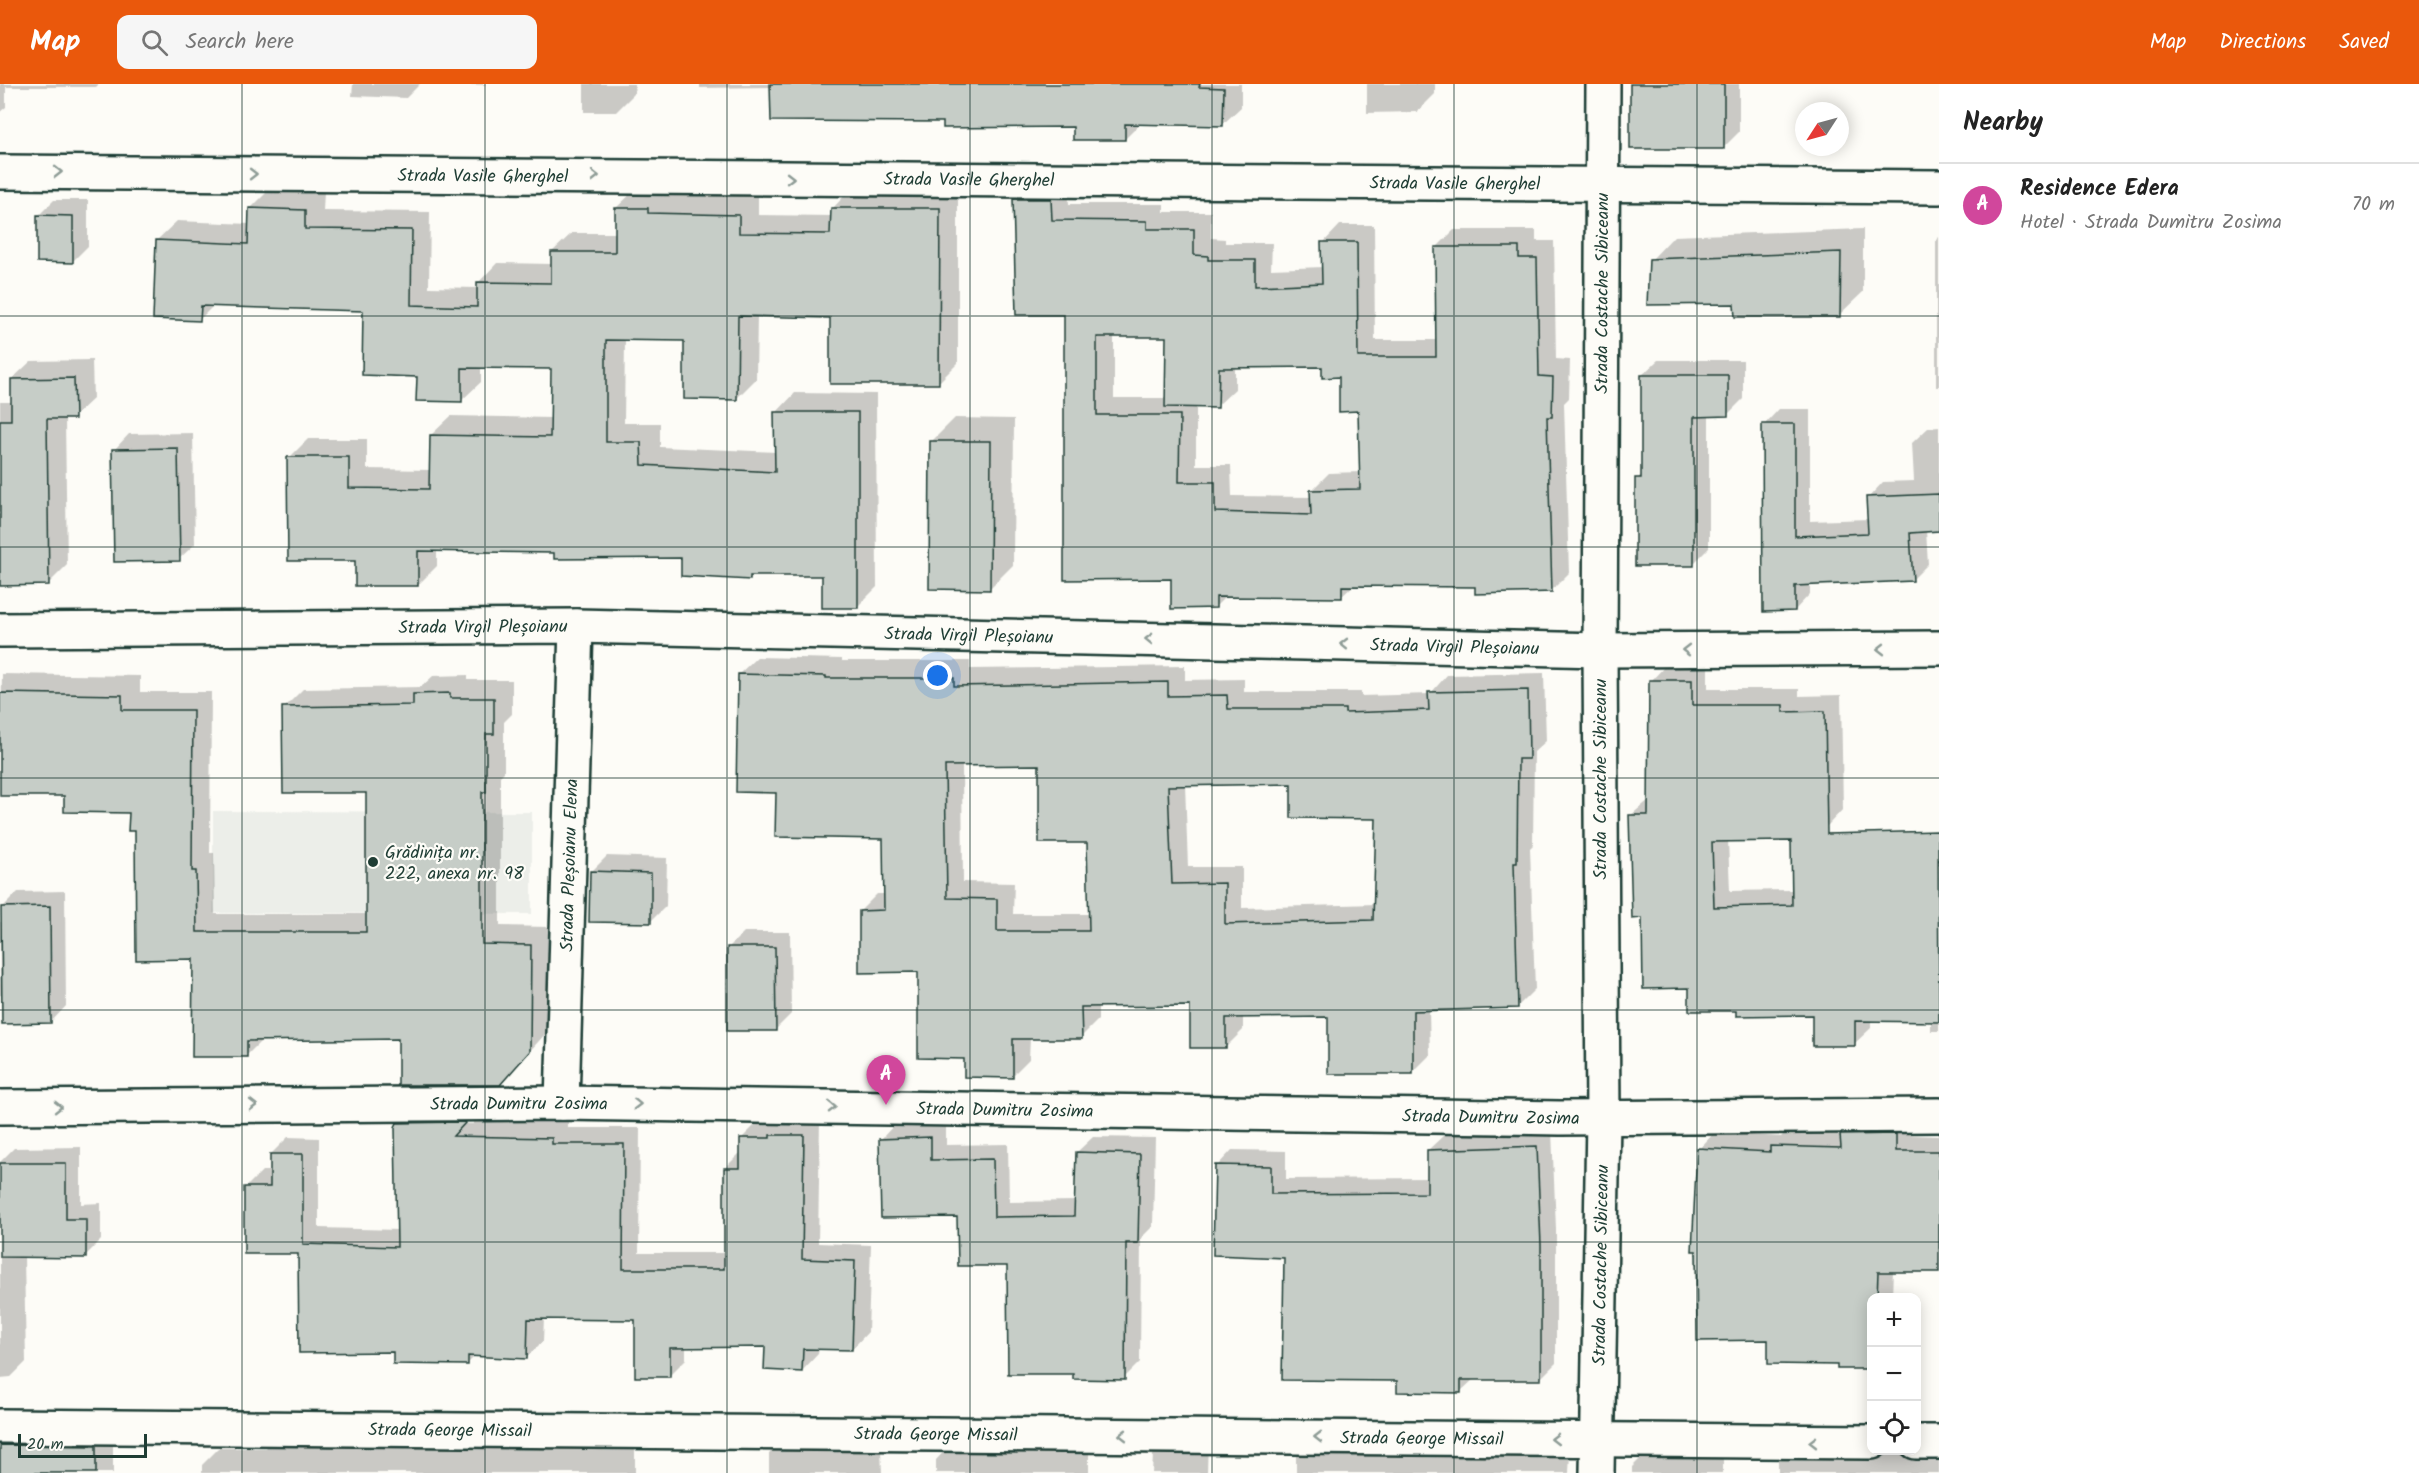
<!DOCTYPE html>
<html lang="en">
<head>
<meta charset="utf-8">
<style>
  :root { --surface:#fff; --page:#f6f6f6; --text:#222; --muted:#767676; --line:#e0e0e0; --accent:#ea580c }
  body { margin:0; font-family:Kalam,sans-serif; background:var(--page); color:var(--text) }
  .controls { position:absolute; right:18px; bottom:18px; display:grid; overflow:hidden; border-radius:12px; box-shadow:0 3px 15px #0003 }
  .controls button { width:54px; height:54px; display:grid; place-items:center; padding:0; border:0; border-bottom:2px solid var(--line); background:var(--surface); color:var(--text); font:30px sans-serif }
  .compass { position:absolute; left:1795px; top:18px; width:54px; height:54px; border-radius:50%; background:var(--surface); box-shadow:0 3px 15px #0003; rotate:234deg }
  .scale { position:absolute; left:18px; bottom:15px; width:129px; box-sizing:border-box; padding-left:6px; border:3px solid #1f3d34; border-top:0; font-size:16px; line-height:21px; white-space:nowrap; color:#1f3d34; -webkit-text-stroke:4px #fdfcf7; paint-order:stroke }
  .you { position:absolute; left:938px; top:592px; width:21px; height:21px; margin:-15px; border:4px solid #fff; border-radius:50%; background:#1a73e8; box-shadow:0 0 0 9px #1a73e833 }
  .badge { display:grid; place-items:center; width:39px; height:39px; border-radius:50%; background:var(--accent); color:#fff; font-size:20px; font-weight:700 }
  .pin { position:absolute; translate:-50% -50px; filter:drop-shadow(0 2px 3px #0008) }
  .pin::after { content:''; position:absolute; top:32px; width:21px; height:18px; background:inherit; clip-path:polygon(0 0,100% 0,50% 100%) }
  .list { margin:0; padding:0; list-style:none }
  h2 { display:flex; justify-content:space-between; align-items:center; height:78px; margin:0; padding:0 24px; font-size:26px }
  h2 small { font-size:20px; font-weight:400; color:var(--muted) }
  .list li { display:grid; grid-template-columns:39px 1fr auto; gap:18px; align-items:center; box-sizing:border-box; height:84px; padding:0 24px; border-top:2px solid var(--line) }
  .list b { display:block; font-size:22px; white-space:nowrap }
  .list p { margin:0; font-size:20px; white-space:nowrap; color:var(--muted) }
  .list em { font-size:20px; font-style:normal; color:var(--muted) }
  .icon { flex:none; width:33px; height:33px; fill:none; stroke:currentColor; stroke-width:2; stroke-linecap:round; stroke-linejoin:round }
  .map { position:relative; flex:none; width:1939px; height:1389px; overflow:hidden }
  header { display:flex; align-items:center; gap:36px; box-sizing:border-box; height:84px; padding:0 30px; background:var(--accent); color:#fff }
  header strong { font-size:28px }
  nav { display:flex; gap:33px; margin-inline-start:auto; font-size:21px }
  .search { width:420px; height:54px; background:var(--page); display:flex; align-items:center; gap:15px; box-sizing:border-box; padding:0 21px; border-radius:12px; color:var(--muted); font-size:22px }
  main { display:flex }
  aside { flex:1; background:var(--surface) }
  .map>svg:first-child { display:block }
  .built { fill:#eceee9 }
  .shadow { fill:#0003; fill-rule:evenodd }
  .building { fill:#c6cdc7; stroke:#1f3d34; stroke-width:1.5; fill-rule:evenodd }
  .lines { fill:none; stroke-linecap:round; stroke-linejoin:round }
  .minor-casing { stroke:#1f3d34; stroke-width:38 }
  .minor { stroke:#fdfcf7; stroke-width:33 }
  .oneway { stroke:#8e9c96 }
  .grid { fill:none; stroke:#1f3d34; stroke-width:1.5; stroke-opacity:0.55 }
  .poi-dot { fill:#1f3d34; stroke:#fdfcf7; stroke-width:2 }
  .labels { text-anchor:middle; stroke-width:4.5; stroke-linejoin:round; paint-order:stroke }
  .street-label { font-size:18px; fill:#1f3d34; stroke:#fdfcf7 }
  .poi-label { font-size:18px; fill:#1f3d34; stroke:#fdfcf7; text-anchor:start }
</style>
</head>
<body>
<header>
<strong>Map</strong>
<div class="search"><svg class="icon" aria-label="search" viewBox="0 0 24 24"><circle cx="10" cy="10" r="6"/><path d="M15 15l6 6"/></svg>Search here</div>
<nav><a>Map</a><a>Directions</a><a>Saved</a></nav>
</header>
<main>
<div class="map">
<svg width="1939" height="1389" viewBox="0 0 1939 1389">
  <rect width="100%" height="100%" fill="#fdfcf7"/>
  <filter id="ink" filterUnits="userSpaceOnUse"><feTurbulence type="fractalNoise" baseFrequency=".0167" numOctaves="2"/><feDisplacementMap in="SourceGraphic" scale="12" xChannelSelector="R" yChannelSelector="G"/><feConvolveMatrix kernelMatrix="1 2 1 2 8 2 1 2 1" color-interpolation-filters="sRGB"/></filter>
  <g filter="url(#ink)">
    <polygon class="built" points="213,727 532,728 532,830 213,829"/>
    <g class="shadow">
      <polygon points="0,0 99,0 96,3 6,3 6,23 0,28"/>
      <polygon points="353,0 420,0 406,14 352,12"/>
      <polygon points="441,0 486,0 485,1"/>
      <polygon points="584,0 635,0 634,10 616,28 584,28"/>
      <polygon points="700,0 1241,0 1241,23 1223,40 1141,39 1125,55 1075,42 945,36 772,3 700,4"/>
      <polygon points="1367,0 1435,0 1435,10 1417,28 1367,29"/>
      <polygon points="1631,0 1739,0 1739,48 1724,63"/>
      <path d="M1032 98H1068L1069 120H1164V128H1211V154L1225 155V159H1272L1271 185 1323 183V159L1340 141H1374L1375 256H1437L1436 164 1454 146H1536V157H1554L1556 275 1570 276 1569 314 1564 319 1569 489 1551 507 1477 502 1354 501 1341 513 1226 512 1215 523 1173 493 1065 494V229L1015 115ZM1114 251 1167 252V314H1114ZM1235 282H1324L1341 292 1360 326 1361 388 1329 389 1312 406V413L1232 412 1231 381H1196V322H1217L1235 305Z"/>
      <polygon points="270,105 324,107 323,127 430,128 429,203 478,204 478,199 497,179 552,180 552,168 572,149 616,149 616,124 636,105 667,106 667,111 758,112 758,131 832,132 832,125 851,105 958,106 958,279 938,299 832,233 757,231 756,295 736,315 686,255 625,255 624,339 660,339 660,363 776,368 776,329 795,309 876,310 877,503 857,523 823,490 753,491 750,494 683,472 437,466 437,482 418,501 357,475 289,374 308,355 367,355 367,385 431,386 431,351 451,332 552,334 552,284 481,283 481,298 461,317 418,291 364,225 214,221 200,235 157,156 177,137 250,140 251,124"/>
      <polygon points="54,116 88,116 88,162 72,178 38,132"/>
      <polygon points="1863,145 1863,208 1839,231 1736,218 1651,176 1674,152"/>
      <polygon points="1939,153 1939,303 1936,303 1936,156"/>
      <polygon points="92,276 93,315 74,333 65,334 67,481 48,500 0,502 0,318 13,318 12,295 31,277"/>
      <polygon points="1658,276 1743,276 1743,315 1727,331 1709,331 1709,464 1693,480 1637,395 1643,389 1642,291"/>
      <polygon points="1779,325 1810,325 1810,437 1869,435 1868,414 1883,398 1914,397 1912,359 1928,344 1939,343 1939,446 1926,446 1928,480 1912,496 1810,500 1810,510 1795,526 1764,341"/>
      <polygon points="955,334 1014,335 1013,481 990,504 932,357"/>
      <polygon points="193,349 195,460 179,475 114,366 129,350"/>
      <path d="M757 573 842 575V577H970V585L1185 582V596L1244 595V608H1361V612L1430 610 1447 591 1544 589 1546 657 1534 668 1533 761 1530 764 1535 905 1518 922 1429 925 1430 971 1413 988 1330 931 1243 933V946L1226 963 1191 921 1098 922V936L1081 953H1030L1029 975 1012 992 965 973 920 887 860 827 877 810H885V754L777 707 739 590ZM1040 680 1088 758 1090 830H1013L1014 799 963 798 962 681ZM1293 698 1377 734 1376 820 1242 824V783H1188L1185 700Z"/>
      <polygon points="1667,580 1708,580 1708,605 1799,605 1799,612 1841,611 1843,725 1815,755 1728,756 1730,807 1793,806 1810,767 1939,775 1939,947 1931,947 1931,937 1871,936 1871,944 1854,960 1813,929 1737,925 1690,903 1644,833 1630,732 1650,715 1651,597"/>
      <polygon points="2,590 140,592 140,608 211,608 210,769 214,769 215,830 368,830 368,707 284,624 303,605 421,603 433,592 468,591 468,596 512,596 512,630 504,638 504,688 500,692 500,842 549,843 548,947 518,980 400,954 263,955 246,972 195,874 130,728 66,711 0,711"/>
      <polygon points="607,772 667,774 666,822 650,838 591,788"/>
      <polygon points="65,807 66,922 51,938 0,911 0,838 2,838 2,824 18,808"/>
      <polygon points="744,848 790,848 791,930 775,946 728,864"/>
      <path d="M416 1023 467 1036 568 1038V1044H640L639 1169H726L725 1084 741 1068V1055L758 1038 820 1035 818 1159 871 1161 868 1248 852 1265 819 1264 818 1270 802 1287 767 1261 686 1262V1275L669 1292 636 1234H544L543 1257 526 1274 476 1271 467 1280 395 1267 300 1168 245 1104 262 1087H271V1070L288 1053 319 1054V1144L399 1146V1040ZM411 1037H473V1040H411Z"/>
      <polygon points="1911,1035 1911,1051 1939,1052 1939,1187 1893,1186 1892,1214 1872,1214 1839,1279 1770,1255 1699,1065 1714,1049 1781,1053 1787,1047"/>
      <polygon points="946,1038 946,1061 1008,1060 1009,1118 1076,1117 1077,1068 1093,1053 1155,1054 1153,1142 1141,1154 1140,1278 1124,1294 881,1055 896,1039"/>
      <polygon points="1552,1047 1556,1145 1556,1279 1540,1295 1474,1295 1461,1307 1398,1295 1286,1173 1217,1082 1232,1066 1286,1067 1286,1095 1429,1094 1428,1066 1444,1051"/>
      <polygon points="81,1063 81,1120 101,1119 101,1156 85,1172 24,1172 26,1278 11,1293 0,1294 0,1078 14,1064"/>
      <polygon points="113,1344 113,1389 0,1389 0,1345"/>
      <polygon points="635,1351 635,1389 202,1389 202,1381 219,1364 266,1364 274,1356"/>
      <polygon points="786,1353 824,1353 824,1367 881,1366 882,1389 769,1389 769,1370"/>
      <polygon points="1168,1355 1208,1356 1207,1389 1152,1389 1153,1371"/>
      <polygon points="1312,1357 1570,1369 1569,1389 1296,1389 1296,1372"/>
      <polygon points="1798,1357 1880,1368 1939,1369 1939,1389 1778,1389 1778,1377"/>
      <polygon points="953,1358 1089,1362 1089,1389 936,1389 936,1376"/>
      <polygon points="1648,1367 1723,1367 1723,1389 1632,1389 1632,1383"/>
    </g>
    <g class="building">
      <polygon points="770,0 1200,0 1199,3 1224,4 1223,42 1125,40 1125,56 1073,56 1073,43 943,44 943,38 771,37"/>
      <rect x="1630" y="0" width="94" height="65"/>
      <path d="M1013 115H1051L1052 136 1147 137V145H1194V171L1208 172V176H1255V202L1322 199 1321 158H1357L1358 273H1436L1435 163H1519V174H1537L1539 292 1553 293 1552 333H1547L1552 508 1475 510V503L1342 502V514L1216 513V524L1171 525V495L1064 496V231H1016ZM1097 253H1166L1165 323 1218 324 1219 284 1322 283V294L1339 293V328L1358 327 1360 405 1310 406 1311 431 1215 428V398H1179L1180 331H1097Z"/>
      <polygon points="249,124 305,126 305,145 412,146 411,221 477,223 477,198 551,199 551,168 615,168 615,124 648,124 648,129 739,131 739,149 830,150 831,124 940,124 939,300 830,300 830,234 738,232 737,316 684,315 684,257 606,256 606,358 641,358 642,381 775,388 774,328 858,328 858,524 822,524 822,492 750,492 750,496 681,492 681,474 554,475 554,469 418,467 418,502 355,502 355,477 288,477 287,373 349,373 349,404 429,405 430,351 550,353 551,285 462,284 462,318 416,317 417,293 362,291 363,227 201,222 200,237 153,235 156,156 248,160"/>
      <polygon points="37,131 73,132 73,179 37,178"/>
      <polygon points="1841,168 1840,233 1735,233 1734,220 1647,221 1649,175"/>
      <polygon points="1641,291 1728,291 1728,332 1694,333 1694,482 1635,482 1635,394 1641,394"/>
      <polygon points="74,294 75,335 47,335 49,501 0,502 0,336 11,336 11,295"/>
      <polygon points="1762,340 1795,340 1795,452 1868,449 1866,413 1939,410 1939,447 1910,449 1913,497 1795,502 1795,527 1763,528"/>
      <polygon points="930,357 991,357 990,506 929,505"/>
      <polygon points="178,364 180,477 114,478 112,365"/>
      <path d="M738 590 826 592V594H954V602L1168 598V612L1227 611 1228 625H1345V629L1429 626 1428 608 1528 606 1529 675H1518L1517 779H1514L1518 924 1413 927V990H1328V933L1226 934V964H1190V922L1081 923 1082 955H1013V994L964 993V975L918 974V888L859 889V827L884 826 883 755 775 753 776 709 736 708ZM1039 681V759H1087L1089 847H997V815L947 814 945 682ZM1291 700V734L1376 735 1373 836 1225 840V799L1172 800 1168 702Z"/>
      <path d="M1649 596H1692V621H1783V628L1825 627 1827 750 1938 747 1939 938 1855 937V962H1812V931L1736 932V927H1689V904L1643 905 1642 834 1632 835 1629 731H1648ZM1791 757 1792 821 1714 823 1712 758Z"/>
      <polygon points="0,609 122,611 122,626 193,626 192,787 196,787 197,848 366,848 366,709 283,709 282,623 413,621 413,610 450,609 450,614 494,614 494,650 486,650 486,708 482,708 482,860 531,861 530,967 500,1001 398,1001 398,955 247,957 247,973 192,973 193,875 136,876 135,747 128,747 129,729 64,728 64,712 0,712"/>
      <polygon points="590,787 651,789 651,839 589,838"/>
      <polygon points="50,822 51,939 2,940 1,823"/>
      <polygon points="727,863 775,863 776,947 727,947"/>
      <polygon points="466,1038 453,1052 552,1054 552,1060 624,1060 623,1185 724,1185 724,1084 740,1084 740,1054 770,1054 770,1051 804,1051 802,1175 855,1177 852,1266 803,1265 802,1288 764,1286 765,1263 670,1264 670,1293 635,1293 635,1236 528,1235 527,1275 468,1272 468,1281 393,1280 393,1268 299,1269 298,1170 244,1170 244,1103 270,1103 270,1070 303,1070 303,1160 397,1163 395,1043 397,1039"/>
      <polygon points="1896,1050 1896,1067 1939,1067 1939,1188 1878,1188 1877,1214 1872,1214 1872,1285 1837,1285 1837,1281 1768,1280 1768,1256 1697,1257 1696,1167 1692,1167 1697,1064 1770,1068 1770,1062 1841,1064 1840,1051"/>
      <polygon points="931,1053 931,1076 993,1075 994,1133 1074,1132 1076,1068 1140,1070 1138,1159 1126,1159 1125,1296 1073,1295 1073,1290 1008,1290 1007,1182 958,1182 957,1133 881,1134 879,1055"/>
      <polygon points="1537,1062 1541,1161 1541,1296 1461,1296 1461,1309 1397,1308 1397,1297 1282,1296 1284,1174 1213,1171 1215,1081 1271,1082 1271,1110 1427,1109 1427,1066"/>
      <polygon points="0,1079 66,1079 66,1135 86,1135 86,1174 0,1173"/>
      <polygon points="0,1361 96,1362 96,1389 0,1389"/>
    </g>
    <g class="lines">
      <g class="minor-casing">
        <g id="minor">
          <path id="s1" d="M0 88 1939 103"/>
          <path id="s2" d="M0 546 576 542 1600 566 1939 564"/>
          <path id="s3" d="M562 1019 576 542"/>
          <path id="s4" d="M0 1023 562 1019 1560 1034 1939 1031"/>
          <path id="s5" d="M0 1342 1872 1358"/>
          <polyline points="1916,1358 1939,1358"/>
          <path id="s6" d="M1597 1389 1603 1034 1600 566 1603 0"/>
        </g>
      </g>
      <use href="#minor" class="minor"/>
    </g>
    <defs><path id="oneway-chevron" d="M-2-3.5L2.5 0L-2 3.5" fill="none" stroke-width="1.6" stroke-linecap="round" stroke-linejoin="round" transform="scale(1.5)"/></defs>
    <g class="oneway">
      <use href="#oneway-chevron" transform="translate(58 88)"/>
      <use href="#oneway-chevron" transform="translate(253 90)"/>
      <use href="#oneway-chevron" transform="translate(595 92)"/>
      <use href="#oneway-chevron" transform="translate(790 94)"/>
      <use href="#oneway-chevron" transform="translate(1149 555) rotate(-179)"/>
      <use href="#oneway-chevron" transform="translate(1344 560) rotate(-179)"/>
      <use href="#oneway-chevron" transform="translate(1881 565) rotate(180)"/>
      <use href="#oneway-chevron" transform="translate(1686 566) rotate(180)"/>
      <use href="#oneway-chevron" transform="translate(637 1020) rotate(1)"/>
      <use href="#oneway-chevron" transform="translate(253 1021)"/>
      <use href="#oneway-chevron" transform="translate(58 1023)"/>
      <use href="#oneway-chevron" transform="translate(832 1023) rotate(1)"/>
      <use href="#oneway-chevron" transform="translate(1123 1351) rotate(-180)"/>
      <use href="#oneway-chevron" transform="translate(1318 1353) rotate(-180)"/>
      <use href="#oneway-chevron" transform="translate(1555 1355) rotate(-180)"/>
      <use href="#oneway-chevron" transform="translate(1813 1358) rotate(-180)"/>
    </g>
  </g>
  <path class="grid" d="M242 0V1389M485 0V1389M727 0V1389M970 0V1389M1212 0V1389M1454 0V1389M1697 0V1389M0 232H1939M0 463H1939M0 694H1939M0 926H1939M0 1158H1939"/>
  <circle class="poi-dot" cx="373" cy="778" r="6"/>
  <g class="labels">
    <g class="street-label">
      <text dy="6" stroke="none"><textPath href="#s1" startOffset="483">Strada Vasile Gherghel</textPath></text>
      <text dy="6" stroke="none"><textPath href="#s1" startOffset="969">Strada Vasile Gherghel</textPath></text>
      <text dy="6" stroke="none"><textPath href="#s1" startOffset="1455">Strada Vasile Gherghel</textPath></text>
      <text dy="6" stroke="none"><textPath href="#s6" startOffset="1180">Strada Costache Sibiceanu</textPath></text>
      <text dy="6" stroke="none"><textPath href="#s2" startOffset="483">Strada Virgil Pleșoianu</textPath></text>
      <text dy="6" stroke="none"><textPath href="#s2" startOffset="969">Strada Virgil Pleșoianu</textPath></text>
      <text dy="6" stroke="none"><textPath href="#s2" startOffset="1455">Strada Virgil Pleșoianu</textPath></text>
      <text transform="translate(1600 695) rotate(-90)" y="6">Strada Costache Sibiceanu</text>
      <text dy="6" stroke="none"><textPath href="#s3" startOffset="238">Strada Pleșoianu Elena</textPath></text>
      <text dy="6" stroke="none"><textPath href="#s4" startOffset="519">Strada Dumitru Zosima</textPath></text>
      <text dy="6" stroke="none"><textPath href="#s4" startOffset="1005">Strada Dumitru Zosima</textPath></text>
      <text dy="6" stroke="none"><textPath href="#s4" startOffset="1491">Strada Dumitru Zosima</textPath></text>
      <text dy="6" stroke="none"><textPath href="#s6" startOffset="208">Strada Costache Sibiceanu</textPath></text>
      <text dy="6" stroke="none"><textPath href="#s5" startOffset="450">Strada George Missail</textPath></text>
      <text dy="6" stroke="none"><textPath href="#s5" startOffset="936">Strada George Missail</textPath></text>
      <text dy="6" stroke="none"><textPath href="#s5" startOffset="1422">Strada George Missail</textPath></text>
    </g>
    <g class="poi-label">
      <text x="385" y="774">Grădinița nr.<tspan x="385" dy="21">222, anexa nr. 98</tspan></text>
    </g>
  </g>
</svg>
<div class="controls">
<button>+</button>
<button>−</button>
<button><svg class="icon" aria-label="locate" viewBox="0 0 24 24"><circle cx="12" cy="12" r="6"/><path d="M12 2v4M12 18v4M2 12h4M18 12h4"/></svg></button>
</div>
<svg class="compass" viewBox="-18 -18 36 36"><path d="M0-13l5 13h-10z" fill="#e53935"/><path d="M0 13l5-13h-10z" fill="#767676"/></svg>
<div class="scale">20 m</div>
<div class="you"></div>
<div class="pin badge" style="left:886px;top:1021px;background:#d1479c">A</div>
</div>
<aside>
<h2>Nearby<small></small></h2>
<ul class="list">
<li><span class="badge" style="background:#d1479c">A</span><div><b>Residence Edera</b><p>Hotel · Strada Dumitru Zosima</p></div><em>70 m</em></li>
</ul>
</aside>
</main>
</body>
</html>
